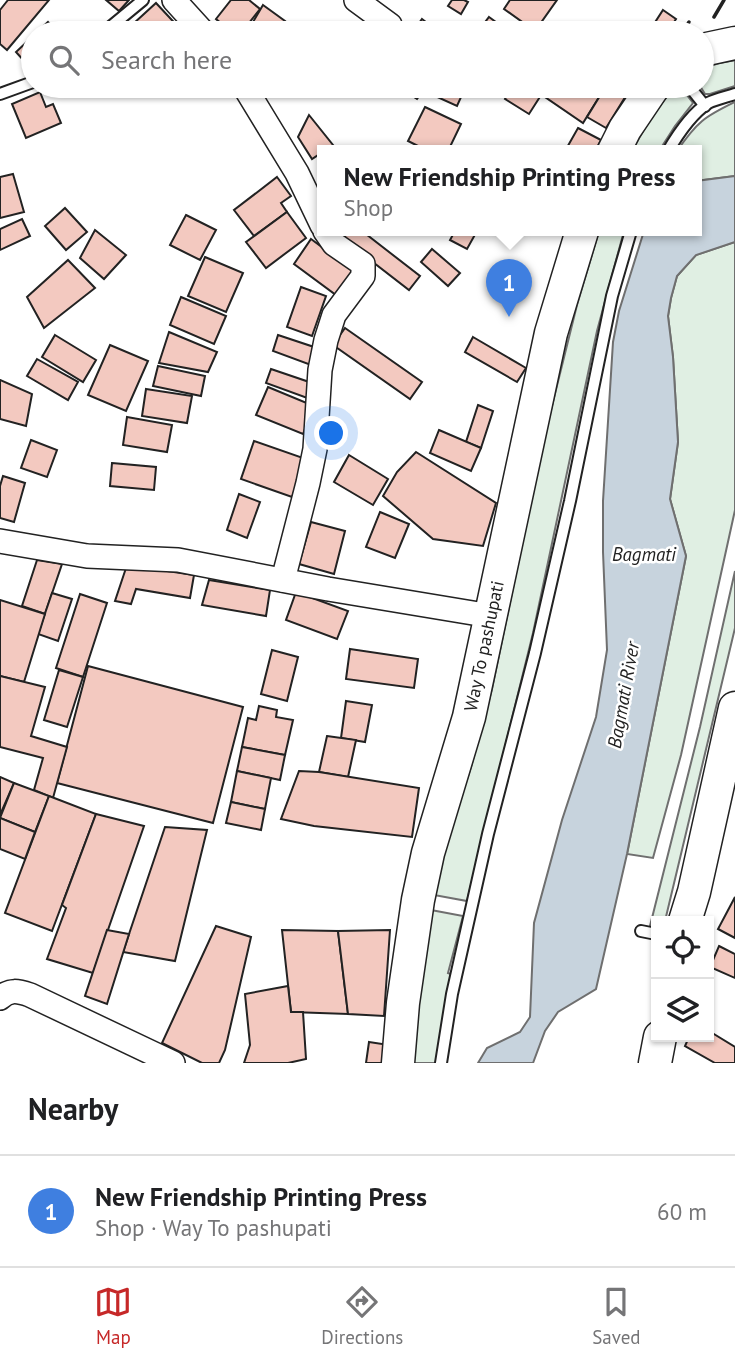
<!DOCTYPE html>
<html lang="en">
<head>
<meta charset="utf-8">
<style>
  :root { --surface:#fff; --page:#f6f6f6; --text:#202124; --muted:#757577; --line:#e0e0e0; --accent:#c62828 }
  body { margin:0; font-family:"PT Sans",sans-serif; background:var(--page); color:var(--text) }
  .controls { position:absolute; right:21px; bottom:21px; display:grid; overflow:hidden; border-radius:0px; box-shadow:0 2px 5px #0004 }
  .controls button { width:63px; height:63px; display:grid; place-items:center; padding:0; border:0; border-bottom:2px solid var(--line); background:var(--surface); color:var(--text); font:35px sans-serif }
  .you { position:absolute; left:332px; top:434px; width:24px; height:24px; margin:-18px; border:5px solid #fff; border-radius:50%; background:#1a73e8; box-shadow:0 0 0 10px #1a73e833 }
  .badge { display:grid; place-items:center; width:46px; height:46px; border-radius:50%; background:var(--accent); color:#fff; font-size:23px; font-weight:700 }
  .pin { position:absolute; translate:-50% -58px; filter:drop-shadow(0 2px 4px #0008) }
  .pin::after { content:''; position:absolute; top:37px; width:24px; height:21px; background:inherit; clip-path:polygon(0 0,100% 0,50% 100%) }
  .popup { position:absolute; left:317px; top:145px; width:385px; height:91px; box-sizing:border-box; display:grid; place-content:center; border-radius:0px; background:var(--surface); filter:drop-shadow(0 2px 5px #0005); font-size:23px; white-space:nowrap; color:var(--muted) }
  .popup b { font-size:26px; color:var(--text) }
  .popup::after { content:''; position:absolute; left:50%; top:100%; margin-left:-14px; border:14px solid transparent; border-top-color:var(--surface) }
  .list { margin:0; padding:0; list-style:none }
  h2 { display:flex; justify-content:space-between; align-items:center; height:91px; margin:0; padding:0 28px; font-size:30px }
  h2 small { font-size:23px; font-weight:400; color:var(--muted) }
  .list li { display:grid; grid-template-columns:46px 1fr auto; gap:21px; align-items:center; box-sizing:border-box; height:112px; padding:0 28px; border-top:2px solid var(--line) }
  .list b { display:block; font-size:26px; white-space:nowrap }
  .list p { margin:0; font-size:23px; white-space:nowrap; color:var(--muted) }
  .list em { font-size:23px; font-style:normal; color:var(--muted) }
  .icon { flex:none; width:38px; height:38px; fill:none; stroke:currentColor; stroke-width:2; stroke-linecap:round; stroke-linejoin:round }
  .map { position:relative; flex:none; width:735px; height:1063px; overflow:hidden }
  .search { position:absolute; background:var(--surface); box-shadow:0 2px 5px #0004; left:21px; right:21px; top:21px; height:77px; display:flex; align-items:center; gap:18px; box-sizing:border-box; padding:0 24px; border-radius:38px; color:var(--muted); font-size:26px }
  .sheet { height:203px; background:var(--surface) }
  nav { display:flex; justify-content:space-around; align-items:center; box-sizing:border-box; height:98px; border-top:2px solid var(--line); background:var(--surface); font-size:19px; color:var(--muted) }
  nav a { display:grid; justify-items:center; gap:4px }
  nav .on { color:var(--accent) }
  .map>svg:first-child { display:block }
  .green { fill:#e0efe3; stroke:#6f6f6f; stroke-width:2 }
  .water { fill:#c7d3dd; stroke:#6f6f6f; stroke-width:2 }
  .building { fill:#f3c9c0; stroke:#222; stroke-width:2 }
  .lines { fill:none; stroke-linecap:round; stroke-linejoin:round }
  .lane-casing { stroke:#222; stroke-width:14 }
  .street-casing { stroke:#222; stroke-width:26 }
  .secondary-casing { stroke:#222; stroke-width:35 }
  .lane { stroke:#fff; stroke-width:10 }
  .street { stroke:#fff; stroke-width:23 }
  .secondary { stroke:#fff; stroke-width:32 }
  .wall { stroke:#222; stroke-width:3.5 }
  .labels { text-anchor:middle; stroke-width:5; stroke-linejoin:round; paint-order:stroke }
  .street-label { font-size:18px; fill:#222; stroke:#fff }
  .water-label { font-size:19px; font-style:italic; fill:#222; stroke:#fff }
</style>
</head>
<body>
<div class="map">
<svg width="735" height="1063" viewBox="0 0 735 1063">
  <rect width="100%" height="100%" fill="#fff"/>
  <g class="green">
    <polygon points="735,60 735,86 710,94 705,94 700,86 702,86 702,69 719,63"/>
    <path d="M678 86H680L693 103 675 126 659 151H632C645 127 658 103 678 86Z"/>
    <path d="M735 102V176L696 181V151H677C697 122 704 117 735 102Z"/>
    <polygon points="599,231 624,231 597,331 533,633 467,901 434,895 449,833 471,767 492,689 544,438 577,305"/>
    <polygon points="735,242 735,510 681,755 653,858 627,854 686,556 670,499 678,442 673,357 668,316 671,298 677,276 696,255"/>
    <polygon points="735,571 735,628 665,921 656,921 656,927 650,926 700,727"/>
    <polygon points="431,910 463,916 448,973 460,977 443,1063 411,1063"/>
  </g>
  <polygon class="water" points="735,176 735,242 696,255 677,276 671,298 668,316 673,357 678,442 670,499 686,556 627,854 596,989 558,1012 545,1031 533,1063 478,1063 487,1048 520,1032 530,1017 534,923 562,820 596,717 607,650 603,552 603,501 613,342 619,311 644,231 696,231 696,181"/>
  <g class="building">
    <polygon points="8,0 49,0 7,50 0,44 0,10"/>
    <polygon points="106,0 129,0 119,11"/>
    <polygon points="231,0 249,0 260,9 241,33 233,33 216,19"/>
    <polygon points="452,0 464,0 468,2 461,14 448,6"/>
    <polygon points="510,0 557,0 535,31 504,9"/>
    <polygon points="156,3 184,33 142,33 133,24"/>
    <polygon points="263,5 285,21 277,33 258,33 262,27 253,22"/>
    <polygon points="663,10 676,19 667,33 661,33 652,27"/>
    <polygon points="489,17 511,33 477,33"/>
    <polygon points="422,19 440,33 412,33"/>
    <polygon points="48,22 59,33 36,33"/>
    <polygon points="33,36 33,71 16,52"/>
    <polygon points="397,86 427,86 417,99"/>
    <polygon points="439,86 466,86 457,106 435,96"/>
    <polygon points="502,86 533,86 543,92 529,114 505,99 509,92 502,87"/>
    <polygon points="555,86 606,86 583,123 545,97"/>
    <polygon points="606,86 632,86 606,128 587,117"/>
    <polygon points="40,92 46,107 53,104 61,123 26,138 12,104"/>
    <polygon points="425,107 461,124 448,151 428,151 408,141"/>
    <polygon points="309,115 333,145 312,159 298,137"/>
    <polygon points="578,128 601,140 595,151 565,151"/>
    <polygon points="13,174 24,212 0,218 0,177"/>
    <polygon points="277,177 291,196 281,203 287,212 254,236 234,210"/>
    <polygon points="65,208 87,232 66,250 45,226"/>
    <polygon points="287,212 306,238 266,268 246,242"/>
    <polygon points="186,215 216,230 200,260 170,245"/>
    <polygon points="22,219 30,236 0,250 0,229"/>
    <polygon points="95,230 126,255 104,279 80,258"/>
    <polygon points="349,231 362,231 420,276 409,290 343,239"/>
    <polygon points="455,231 477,231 467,249 450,240"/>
    <polygon points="311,239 354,271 336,295 294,264"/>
    <polygon points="432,249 460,273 448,286 421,262"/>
    <polygon points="205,257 243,273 226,312 188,296"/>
    <polygon points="68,260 95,288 44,328 27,297"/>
    <polygon points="301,287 326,296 312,336 287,327"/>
    <polygon points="181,297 226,316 214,344 170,325"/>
    <polygon points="345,328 422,382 410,399 333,345"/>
    <polygon points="169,332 217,352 208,372 159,363"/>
    <polygon points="55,335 96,360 83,382 42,357"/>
    <polygon points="278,335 317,348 311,365 273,351"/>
    <polygon points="473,337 526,368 517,382 465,352"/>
    <polygon points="110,345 148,361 126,411 88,395"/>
    <polygon points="37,359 78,382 68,400 27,376"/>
    <polygon points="158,366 205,376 201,396 153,386"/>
    <polygon points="271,369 315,384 310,399 266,383"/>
    <polygon points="0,380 32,394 26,426 0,419"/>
    <polygon points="268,387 314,406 303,434 256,415"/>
    <polygon points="146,389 192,396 187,423 142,416"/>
    <polygon points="478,405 493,411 481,448 466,442"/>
    <polygon points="127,417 172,425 167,452 123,445"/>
    <polygon points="439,430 481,448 471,471 430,453"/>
    <polygon points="31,440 57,450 47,477 21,468"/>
    <polygon points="254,441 306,459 292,497 241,479"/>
    <polygon points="416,452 496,503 483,546 433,539 383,496 397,472"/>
    <polygon points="349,455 388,479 373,505 334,482"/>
    <polygon points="112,463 156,467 154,490 110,486"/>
    <polygon points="3,476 25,483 14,522 0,518 0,486"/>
    <polygon points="239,494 260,502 247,538 227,530"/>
    <polygon points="380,512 409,524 395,558 366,547"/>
    <polygon points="311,522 345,531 334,574 299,564"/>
    <polygon points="37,560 62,564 45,614 22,606"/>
    <polygon points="127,565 194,575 190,598 136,589 131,604 115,601"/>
    <polygon points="209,580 270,590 266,616 202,605"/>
    <polygon points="296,592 348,611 337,639 286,620"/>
    <polygon points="52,593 72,599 58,641 38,634"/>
    <polygon points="80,594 107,603 83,677 56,668"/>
    <polygon points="0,600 45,614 24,682 0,676"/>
    <polygon points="350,649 418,659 414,688 346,679"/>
    <polygon points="272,650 298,657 287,701 261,694"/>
    <polygon points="88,666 243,707 213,823 57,783"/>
    <polygon points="59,670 83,677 67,727 44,720"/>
    <polygon points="0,676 45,687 31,736 67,747 53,798 34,790 43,758 0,747"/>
    <polygon points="346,701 372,705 365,742 341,738"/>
    <polygon points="259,706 277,710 276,717 293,720 285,755 242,747 248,718 256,720"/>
    <polygon points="327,736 356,740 348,777 319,772"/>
    <polygon points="242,747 285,755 280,780 237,771"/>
    <polygon points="237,771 271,778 265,809 231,802"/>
    <polygon points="299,771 319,772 419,788 412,837 314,826 281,819"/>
    <polygon points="0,777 14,783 0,815"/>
    <polygon points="14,783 49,796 35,832 0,818"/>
    <polygon points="49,796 96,814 52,931 5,913"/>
    <polygon points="231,802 265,809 261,830 226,823"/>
    <polygon points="96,814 144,826 93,973 47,959 66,908 62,905"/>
    <polygon points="0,818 35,832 25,859 0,849"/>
    <polygon points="165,827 207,830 175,961 123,952"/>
    <polygon points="735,897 735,938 718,929"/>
    <polygon points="216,926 251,937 225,1050 219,1063 202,1063 162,1043"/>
    <polygon points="107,930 129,934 107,1004 85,996"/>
    <polygon points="282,930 338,931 348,1014 291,1012"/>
    <polygon points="390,930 384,1016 348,1014 338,931"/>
    <polygon points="719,946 735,954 735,978 710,967"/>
    <polygon points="288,986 291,1012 303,1012 306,1059 288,1063 244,1063 250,1045 245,994"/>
    <polygon points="709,1031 735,1047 735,1063 715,1063 685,1046 689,1037 709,1037"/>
    <polygon points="369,1042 389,1045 386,1063 366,1063"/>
  </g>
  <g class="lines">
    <g class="lane-casing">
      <g id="lane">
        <polyline points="103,33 143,0"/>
        <polyline points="689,86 705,106"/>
        <polyline points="0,94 33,82"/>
        <path d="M668 151C678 134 691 114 708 103 716 99 726 97 735 94"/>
        <polyline points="641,931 656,934"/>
        <polyline points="441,1063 452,994 488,834 535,653 570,501 612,296 631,231"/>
      </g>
    </g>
    <g class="street-casing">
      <g id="street">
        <polyline points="174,0 204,33"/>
        <polyline points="356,0 390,25"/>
        <polyline points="244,86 297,173 322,225"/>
        <polyline points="0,541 87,556 178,560 328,589 491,616"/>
        <polyline points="283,580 308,483 315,449 320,370 326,340 334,315 363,276 363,264 334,244 325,231"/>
        <path d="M0 998C10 989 18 991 30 995L173 1063"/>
      </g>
    </g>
    <g class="secondary-casing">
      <g id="secondary">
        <polyline points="702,50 735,43"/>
        <polyline points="614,151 625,129 654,86"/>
        <polyline points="685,921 694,892 735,708"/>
        <path id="s1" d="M398 1063 403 1003 418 900 428 853 469 717 551 333 582 231"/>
        <polyline points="655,1063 660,1037"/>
      </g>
    </g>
    <use href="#lane" class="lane"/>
    <use href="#street" class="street"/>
    <use href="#secondary" class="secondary"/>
    <g class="wall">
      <polyline points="714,17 724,0"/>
      <polyline points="682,33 689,22"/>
    </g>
  </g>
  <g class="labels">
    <g class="street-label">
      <text dy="6" stroke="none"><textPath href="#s1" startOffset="427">Way To pashupati</textPath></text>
    </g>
    <g class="water-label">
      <text x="644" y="561">Bagmati</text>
      <text transform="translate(623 695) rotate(-80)" y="7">Bagmati River</text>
    </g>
  </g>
</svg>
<div class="controls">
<button><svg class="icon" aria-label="locate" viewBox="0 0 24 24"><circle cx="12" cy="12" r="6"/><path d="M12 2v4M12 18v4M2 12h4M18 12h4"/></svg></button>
<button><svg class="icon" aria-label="layers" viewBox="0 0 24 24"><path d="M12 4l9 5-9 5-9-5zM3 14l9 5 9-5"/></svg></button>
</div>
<div class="you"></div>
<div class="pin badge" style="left:509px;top:317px;background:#3f7fe0">1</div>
<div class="popup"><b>New Friendship Printing Press</b>Shop</div>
<div class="search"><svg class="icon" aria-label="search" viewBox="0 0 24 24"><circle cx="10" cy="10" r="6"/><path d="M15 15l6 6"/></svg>Search here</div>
</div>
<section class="sheet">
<h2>Nearby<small></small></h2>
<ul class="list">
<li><span class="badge" style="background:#3f7fe0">1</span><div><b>New Friendship Printing Press</b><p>Shop · Way To pashupati</p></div><em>60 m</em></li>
</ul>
</section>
<nav>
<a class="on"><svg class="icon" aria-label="map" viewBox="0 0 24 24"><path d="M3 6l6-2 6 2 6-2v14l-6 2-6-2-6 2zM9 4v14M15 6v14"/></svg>Map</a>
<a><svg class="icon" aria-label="directions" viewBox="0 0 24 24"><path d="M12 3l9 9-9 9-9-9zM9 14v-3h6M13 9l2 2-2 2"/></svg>Directions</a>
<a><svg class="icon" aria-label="saved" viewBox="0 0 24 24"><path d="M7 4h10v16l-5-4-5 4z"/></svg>Saved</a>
</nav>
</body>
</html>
